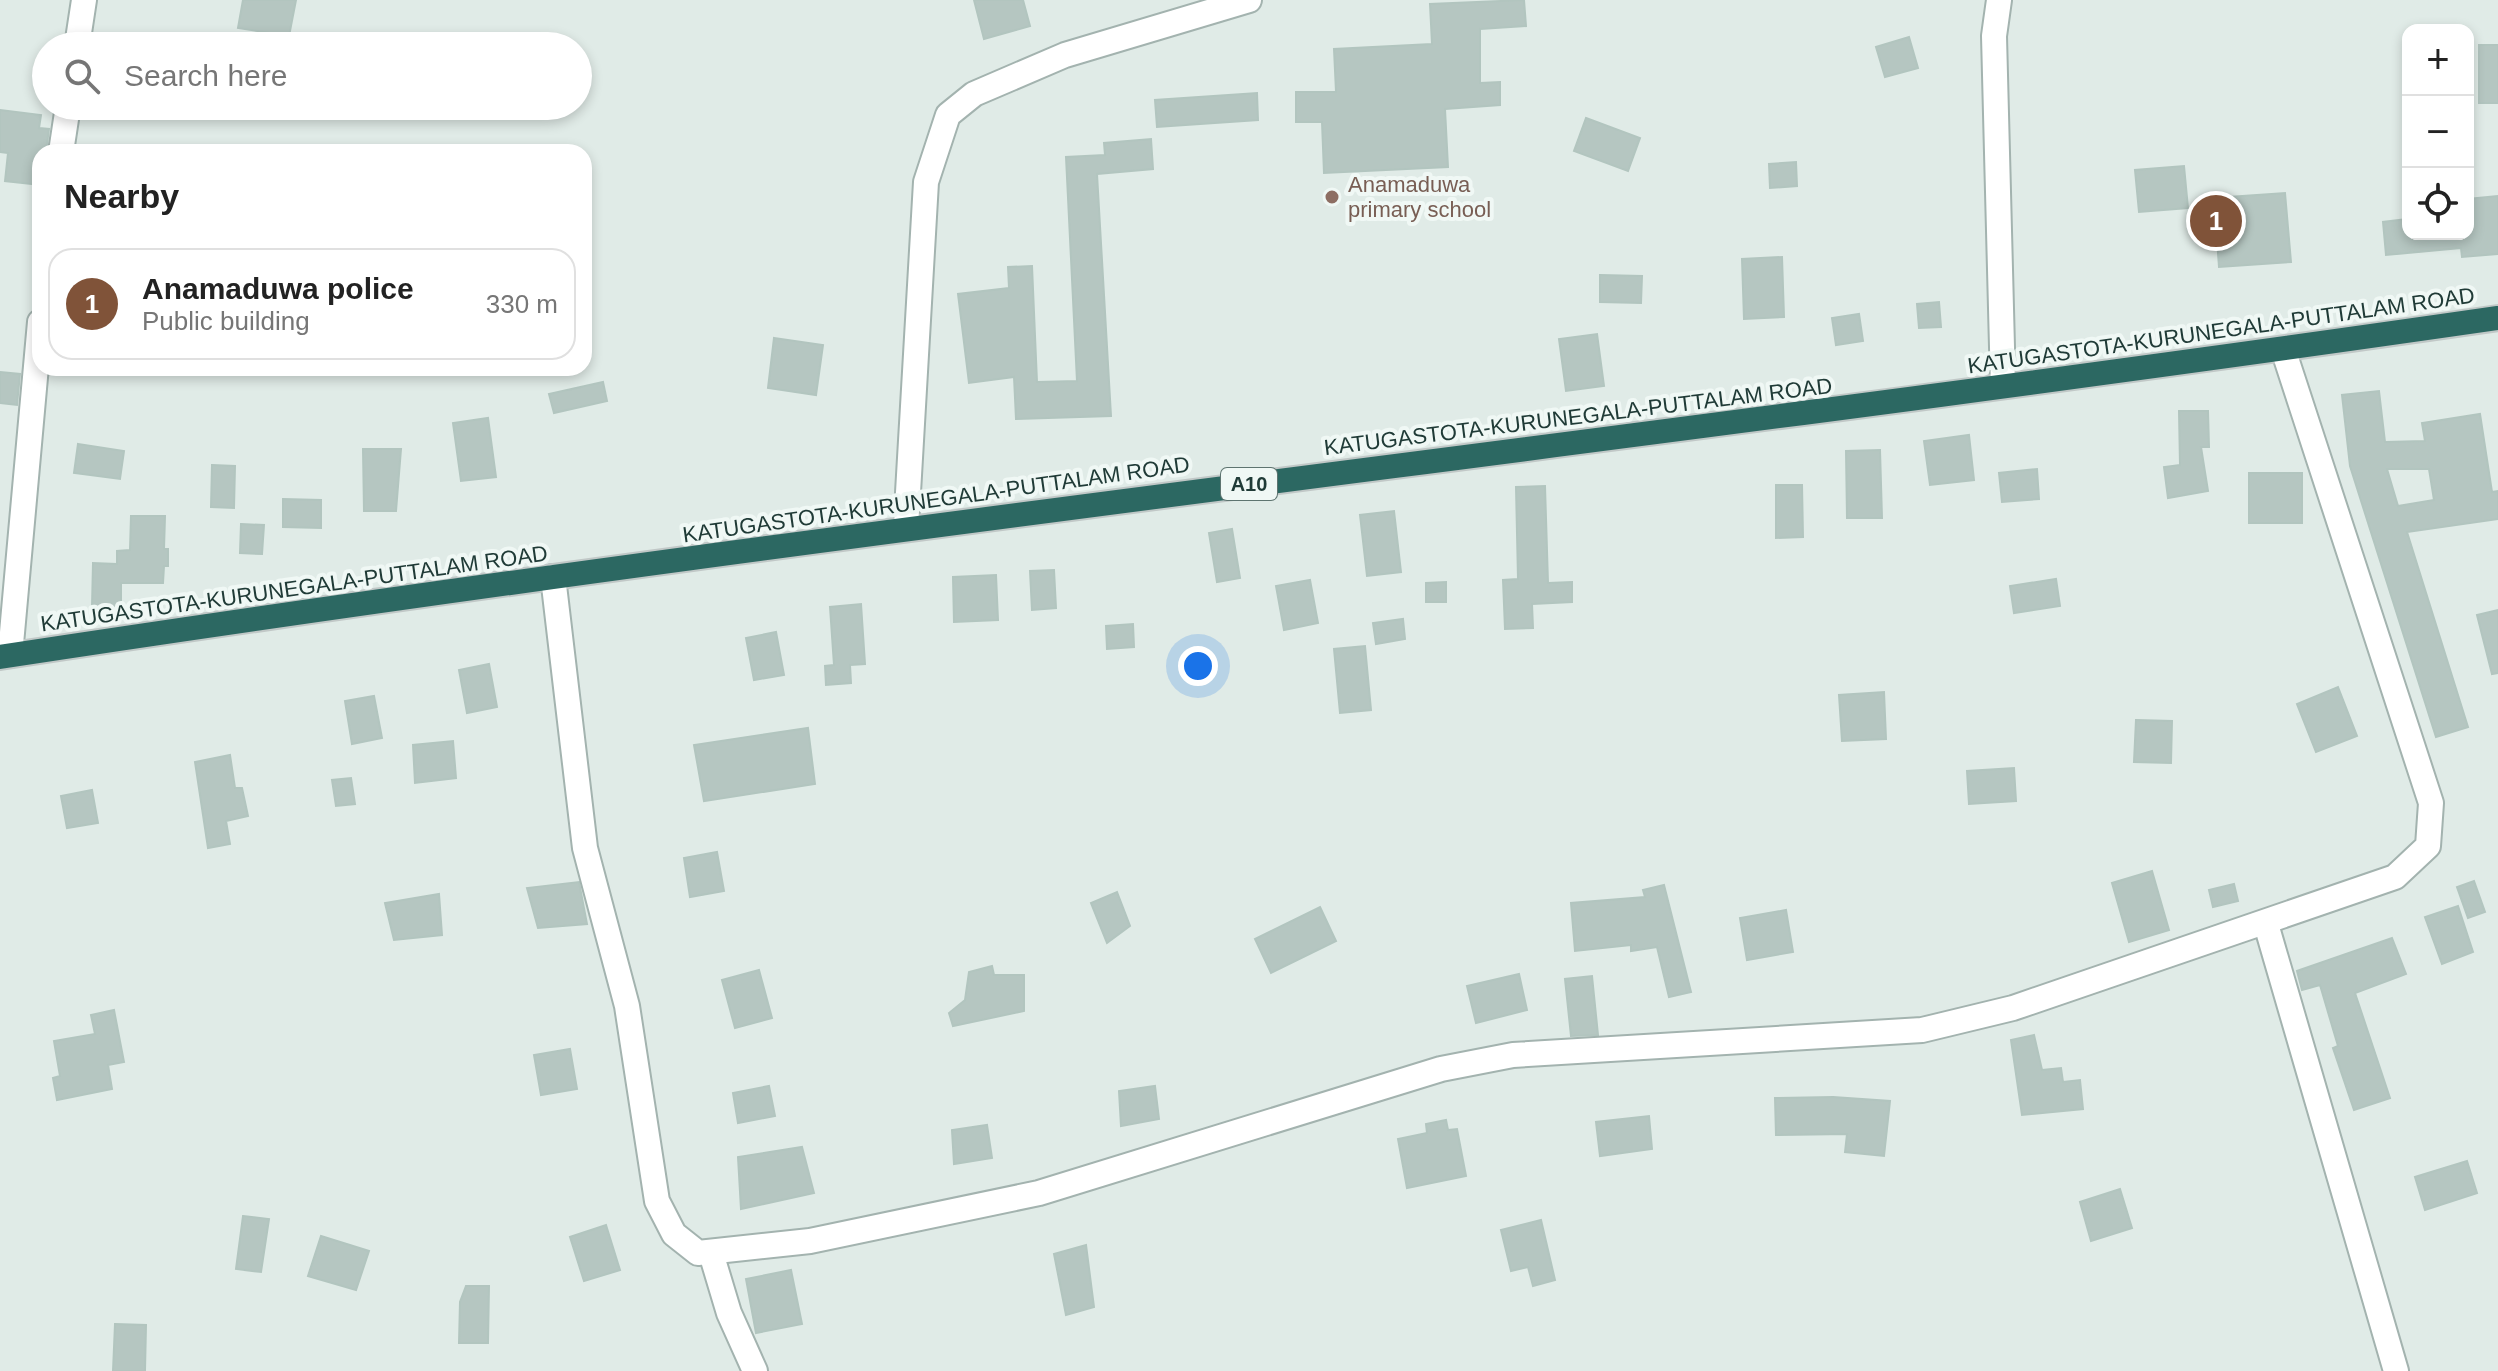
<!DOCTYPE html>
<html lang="en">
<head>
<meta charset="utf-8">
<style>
  :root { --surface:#fff; --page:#f6f6f6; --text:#222; --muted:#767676; --line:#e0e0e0; --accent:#805339 }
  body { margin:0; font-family:Helvetica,sans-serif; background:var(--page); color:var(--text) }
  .controls { position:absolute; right:24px; top:24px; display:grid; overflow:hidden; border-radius:16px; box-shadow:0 4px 12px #0003 }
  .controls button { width:72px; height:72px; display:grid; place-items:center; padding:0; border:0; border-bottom:2px solid var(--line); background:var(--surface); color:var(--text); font:40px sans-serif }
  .you { position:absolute; left:1198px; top:666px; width:28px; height:28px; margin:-20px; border:6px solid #fff; border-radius:50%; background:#1a73e8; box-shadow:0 0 0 12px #1a73e833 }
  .badge { display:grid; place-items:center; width:52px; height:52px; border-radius:50%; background:var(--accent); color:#fff; font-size:26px; font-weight:700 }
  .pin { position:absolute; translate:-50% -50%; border:4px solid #fff; box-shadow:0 2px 8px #0006 }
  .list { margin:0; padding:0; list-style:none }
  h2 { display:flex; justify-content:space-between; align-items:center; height:104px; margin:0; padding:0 32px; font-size:34px }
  h2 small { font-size:26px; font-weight:400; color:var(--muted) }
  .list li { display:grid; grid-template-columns:52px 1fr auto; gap:24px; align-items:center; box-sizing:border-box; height:112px; margin:0 16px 16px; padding:0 16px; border:2px solid var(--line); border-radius:24px }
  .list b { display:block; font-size:30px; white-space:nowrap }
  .list p { margin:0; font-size:26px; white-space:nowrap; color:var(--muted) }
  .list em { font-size:26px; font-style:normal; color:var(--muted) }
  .icon { flex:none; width:44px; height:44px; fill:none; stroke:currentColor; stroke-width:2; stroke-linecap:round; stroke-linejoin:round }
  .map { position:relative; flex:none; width:2498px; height:1371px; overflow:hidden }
  .search { position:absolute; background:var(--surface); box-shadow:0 4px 12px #0003; left:32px; top:32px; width:560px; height:88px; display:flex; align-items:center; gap:20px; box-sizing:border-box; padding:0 28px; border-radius:44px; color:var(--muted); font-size:30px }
  .panel { position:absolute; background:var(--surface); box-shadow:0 4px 12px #0003; left:32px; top:144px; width:560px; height:232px; border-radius:24px }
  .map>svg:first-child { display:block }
  .building { fill:#b5c6c1; stroke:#b2c5bf; stroke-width:2; fill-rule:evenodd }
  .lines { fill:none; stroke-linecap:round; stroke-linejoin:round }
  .minor-casing { stroke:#a3b3af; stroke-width:28 }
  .highway-casing { stroke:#c1c8c7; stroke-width:28 }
  .minor { stroke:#fff; stroke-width:24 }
  .highway { stroke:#2c6862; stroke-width:24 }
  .education-dot { fill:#8d6e63; stroke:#f0f8f5; stroke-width:3 }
  .labels { text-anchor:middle; stroke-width:8; stroke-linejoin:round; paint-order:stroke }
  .shield { fill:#f0f8f5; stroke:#5e7470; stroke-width:2 }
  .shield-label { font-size:20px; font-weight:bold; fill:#203b37 }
  .education-label { font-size:22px; fill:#785e54; stroke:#f0f8f5; text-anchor:start }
  .street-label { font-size:22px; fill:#203b37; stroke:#f0f8f5 }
</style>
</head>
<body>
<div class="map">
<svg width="2498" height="1371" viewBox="0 0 2498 1371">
  <rect width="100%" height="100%" fill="#e0ebe7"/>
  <g class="building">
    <polygon points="243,0 296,0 289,36 238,28"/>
    <polygon points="974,0 1023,0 1030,26 984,39"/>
    <polygon points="1524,0 1526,26 1480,29 1480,83 1500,82 1500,105 1445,109 1448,167 1324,173 1322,122 1296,122 1296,92 1336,92 1334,49 1432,44 1430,4"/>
    <polygon points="1909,37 1918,68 1885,77 1876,47"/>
    <rect x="2479" y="45" width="19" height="58"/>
    <polygon points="1257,93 1258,120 1157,127 1155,100"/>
    <polygon points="0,110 41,115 39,128 49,129 46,152 40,152 40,185 5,181 8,153 0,152"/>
    <polygon points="1586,118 1640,138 1628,171 1574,151"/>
    <polygon points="1151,139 1153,169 1097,174 1111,416 1016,419 1014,377 969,383 958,294 1009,288 1008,267 1032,266 1037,382 1077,381 1066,157 1105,155 1104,143"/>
    <polygon points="1796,162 1797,186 1770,188 1769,164"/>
    <polygon points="2184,166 2188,208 2139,212 2135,170"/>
    <polygon points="2285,193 2291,262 2219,267 2214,198"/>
    <polygon points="2498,196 2498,254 2462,257 2461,248 2386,255 2383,222 2408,219 2408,234 2468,234 2468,199"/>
    <polygon points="1782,257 1784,317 1744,319 1742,259"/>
    <polygon points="1600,275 1642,276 1641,303 1600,302"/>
    <polygon points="1939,302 1941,327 1919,328 1917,304"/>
    <polygon points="1859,314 1863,341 1836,345 1832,318"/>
    <polygon points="1597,334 1604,386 1566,391 1559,339"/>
    <polygon points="774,338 823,345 816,395 768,388"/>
    <polygon points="0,372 20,374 17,405 0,403"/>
    <polygon points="603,382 607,401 554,413 549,394"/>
    <path d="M2379 391 2385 442 2425 441 2422 423 2480 414 2492 492 2498 491V519L2407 532 2468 727 2436 737 2350 466 2342 395ZM2387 469H2429L2434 500 2398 506Z"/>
    <polygon points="2179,411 2208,411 2209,447 2201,447 2208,491 2168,498 2164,467 2180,465"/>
    <polygon points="488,418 496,477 461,481 453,423"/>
    <polygon points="1969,435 1974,480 1930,485 1924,441"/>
    <polygon points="78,444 124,451 120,479 74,473"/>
    <polygon points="363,449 401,449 396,511 364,511"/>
    <polygon points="1880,450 1882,518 1847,518 1846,451"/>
    <polygon points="212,465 235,466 234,508 211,507"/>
    <polygon points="2037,469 2039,499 2002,502 1999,473"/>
    <rect x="2249" y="473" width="53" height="50"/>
    <polygon points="1776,485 1802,485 1803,537 1776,538"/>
    <polygon points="1545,486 1548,583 1572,582 1572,602 1532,604 1533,628 1505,629 1503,580 1518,579 1516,487"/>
    <polygon points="283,499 321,500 321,528 283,527"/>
    <polygon points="1394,511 1401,572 1367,576 1360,515"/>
    <polygon points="131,516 165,516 164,549 168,549 168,566 164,566 163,583 121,583 121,607 92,607 93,563 117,564 117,551 130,550"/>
    <polygon points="241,524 264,525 262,554 240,553"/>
    <polygon points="1232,529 1240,578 1217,582 1209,533"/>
    <polygon points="1054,570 1056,608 1032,610 1030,571"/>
    <polygon points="996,575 998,620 954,622 953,577"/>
    <polygon points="2056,579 2060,606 2014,613 2010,586"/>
    <polygon points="1310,580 1318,623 1284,630 1276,586"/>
    <polygon points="1446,582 1446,602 1426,602 1426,583"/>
    <polygon points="861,604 865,664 850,665 851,683 826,685 825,666 834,665 830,607"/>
    <polygon points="2498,610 2498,673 2492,674 2477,615"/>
    <polygon points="1403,619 1405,639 1376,644 1373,623"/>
    <polygon points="1133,624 1134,647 1107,649 1106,626"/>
    <polygon points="776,632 784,675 754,680 746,638"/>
    <polygon points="1365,646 1371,710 1340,713 1334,649"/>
    <polygon points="489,664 497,707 467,713 459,670"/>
    <polygon points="2338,687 2357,736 2316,752 2297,704"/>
    <polygon points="1884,692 1886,739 1842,741 1839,695"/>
    <polygon points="374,696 382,738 352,744 345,701"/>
    <polygon points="2136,720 2172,721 2171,763 2134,762"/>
    <polygon points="808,728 815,784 704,801 694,745"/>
    <polygon points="453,741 456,778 415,783 413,745"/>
    <polygon points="230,755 235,788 242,788 248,816 226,821 230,844 208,848 195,762"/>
    <polygon points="2014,768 2016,801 1969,804 1967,771"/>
    <polygon points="351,778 355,804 336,806 332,780"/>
    <polygon points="92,790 98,823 67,828 61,796"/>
    <polygon points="717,852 724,891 690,897 684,858"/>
    <polygon points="2152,871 2169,930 2129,942 2112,883"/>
    <polygon points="2474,881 2485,912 2468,918 2457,887"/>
    <polygon points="579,882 587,924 538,928 527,888"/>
    <polygon points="2234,884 2238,901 2213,907 2209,890"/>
    <polygon points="1664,885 1691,992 1669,997 1657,947 1631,951 1631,945 1575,951 1571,903 1645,897 1643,890"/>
    <polygon points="1117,892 1130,926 1107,943 1091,903"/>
    <polygon points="439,894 442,935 394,940 385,903"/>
    <polygon points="2458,906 2473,952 2442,964 2425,917"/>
    <polygon points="1320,907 1336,941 1271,973 1255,939"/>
    <polygon points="1786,910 1793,952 1747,960 1740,918"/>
    <polygon points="2392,938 2406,974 2355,993 2390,1098 2354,1110 2333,1048 2338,1046 2320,985 2302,990 2297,971"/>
    <polygon points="992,966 994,975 1024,975 1024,1011 953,1026 949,1013 965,1000 969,972"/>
    <polygon points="759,970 772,1018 735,1028 722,980"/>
    <polygon points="1519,974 1527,1010 1476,1023 1467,986"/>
    <polygon points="1592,976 1598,1035 1571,1036 1565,979"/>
    <polygon points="114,1010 124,1062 108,1065 112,1089 57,1100 53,1078 60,1076 54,1041 95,1034 91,1015"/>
    <polygon points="2034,1035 2042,1070 2061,1068 2063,1082 2080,1080 2083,1109 2022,1115 2011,1040"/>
    <polygon points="570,1049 577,1089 541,1095 534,1055"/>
    <polygon points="769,1086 775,1116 738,1123 733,1093"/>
    <polygon points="1155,1086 1159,1119 1121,1126 1119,1091"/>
    <polygon points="1833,1097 1890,1101 1884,1156 1845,1152 1847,1134 1776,1135 1775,1098"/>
    <polygon points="1649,1116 1652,1149 1600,1156 1596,1122"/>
    <polygon points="1446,1120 1448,1130 1457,1129 1466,1176 1407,1188 1398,1139 1427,1133 1426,1124"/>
    <polygon points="987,1125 992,1158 954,1164 952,1130"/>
    <polygon points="802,1147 814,1193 741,1209 738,1157"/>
    <polygon points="2467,1161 2477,1193 2425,1210 2415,1177"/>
    <polygon points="2120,1189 2132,1228 2091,1241 2080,1202"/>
    <polygon points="243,1216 269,1219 261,1272 236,1269"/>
    <polygon points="1541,1220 1555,1280 1533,1286 1528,1267 1511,1271 1501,1230"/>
    <polygon points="606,1225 620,1270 584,1281 570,1237"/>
    <polygon points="321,1236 369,1251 356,1290 308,1276"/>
    <polygon points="1086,1245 1094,1307 1066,1315 1054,1254"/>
    <polygon points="791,1270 802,1324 756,1333 746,1279"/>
    <polygon points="466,1286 489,1286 488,1343 459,1343 460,1302"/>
    <polygon points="115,1324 146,1325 145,1371 113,1371"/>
  </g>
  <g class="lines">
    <g class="minor-casing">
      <g id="minor">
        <polyline points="1999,0 1994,36 2003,386"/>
        <polyline points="77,46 84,0"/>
        <polyline points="61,152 68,106"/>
        <polyline points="906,527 926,182 948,115 974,94 1065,55 1249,0"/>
        <polyline points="553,577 585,848 627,1006 657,1201 674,1234 698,1253 810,1241 1039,1193 1441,1069 1513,1055 1922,1030 2013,1008 2395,877 2428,846 2431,803 2283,349"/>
        <polyline points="10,655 40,322"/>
        <polyline points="2266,924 2396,1371"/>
        <polyline points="711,1253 729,1313 755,1371"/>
      </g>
    </g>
    <g class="highway-casing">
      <path id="highway" d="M0 657C831 530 1666 438 2498 318"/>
    </g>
    <use href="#minor" class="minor"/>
    <use href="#highway" class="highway"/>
  </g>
  <circle class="education-dot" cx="1332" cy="197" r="8"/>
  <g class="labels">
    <rect class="shield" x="1221" y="468" width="56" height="32" rx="6"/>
    <g class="shield-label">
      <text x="1249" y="491">A10</text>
    </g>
    <g class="education-label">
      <text x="1348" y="192">Anamaduwa<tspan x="1348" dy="25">primary school</tspan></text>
    </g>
    <g class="street-label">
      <text transform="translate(2221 330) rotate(-8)" y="8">KATUGASTOTA-KURUNEGALA-PUTTALAM ROAD</text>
      <text transform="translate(1578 416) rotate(-7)" y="8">KATUGASTOTA-KURUNEGALA-PUTTALAM ROAD</text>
      <text transform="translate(936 499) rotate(-8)" y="8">KATUGASTOTA-KURUNEGALA-PUTTALAM ROAD</text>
      <text transform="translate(294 588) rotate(-8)" y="8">KATUGASTOTA-KURUNEGALA-PUTTALAM ROAD</text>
    </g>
  </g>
</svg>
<div class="controls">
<button>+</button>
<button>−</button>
<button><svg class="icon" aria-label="locate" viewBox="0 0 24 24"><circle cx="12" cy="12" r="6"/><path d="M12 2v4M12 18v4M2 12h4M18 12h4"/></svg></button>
</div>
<div class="you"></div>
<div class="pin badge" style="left:2216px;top:221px">1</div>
<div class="search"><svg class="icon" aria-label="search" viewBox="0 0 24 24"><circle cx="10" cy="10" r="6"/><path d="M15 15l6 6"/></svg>Search here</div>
<section class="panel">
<h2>Nearby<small></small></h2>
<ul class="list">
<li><span class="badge">1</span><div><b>Anamaduwa police</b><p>Public building</p></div><em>330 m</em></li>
</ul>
</section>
</div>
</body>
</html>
